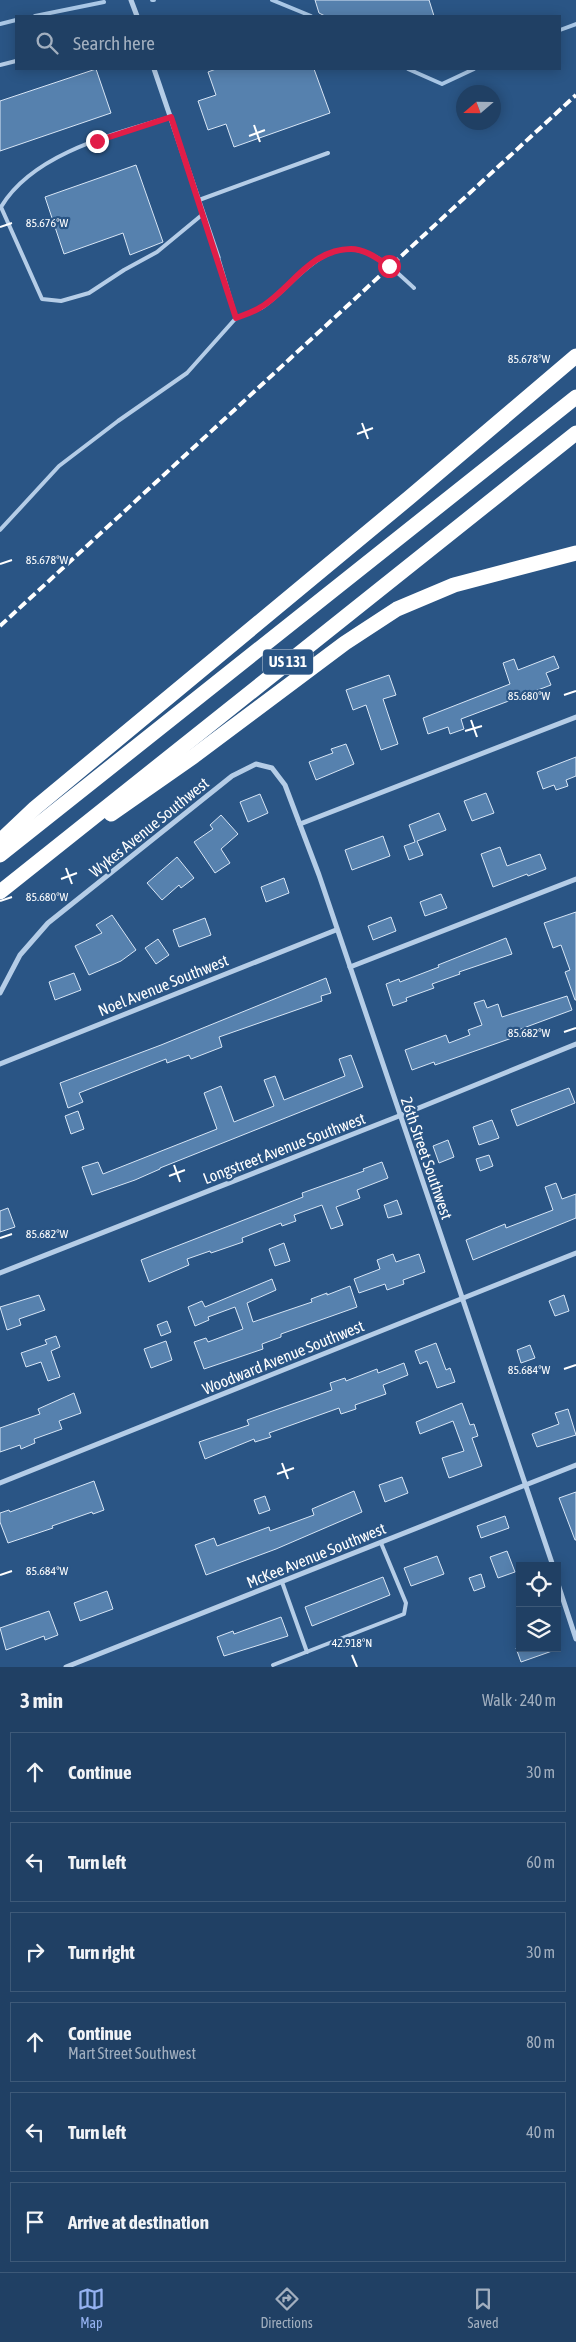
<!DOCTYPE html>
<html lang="en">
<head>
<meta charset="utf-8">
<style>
  :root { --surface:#204064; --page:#2d4b6d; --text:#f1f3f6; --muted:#a2afbf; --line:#3d5978; --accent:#95b2f1 }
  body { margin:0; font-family:"Asap Condensed",sans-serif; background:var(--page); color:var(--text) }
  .controls { position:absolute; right:15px; bottom:15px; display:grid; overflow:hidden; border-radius:0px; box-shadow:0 2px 12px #0003 }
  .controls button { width:45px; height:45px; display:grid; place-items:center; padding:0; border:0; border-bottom:1px solid var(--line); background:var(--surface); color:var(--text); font:25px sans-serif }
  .compass { position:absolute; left:456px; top:85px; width:45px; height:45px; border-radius:50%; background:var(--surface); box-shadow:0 2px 12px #0003; rotate:250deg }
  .stop { position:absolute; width:15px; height:15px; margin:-11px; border:4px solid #e11d48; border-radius:50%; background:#fff }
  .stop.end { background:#e11d48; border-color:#fff; box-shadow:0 1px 5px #0008 }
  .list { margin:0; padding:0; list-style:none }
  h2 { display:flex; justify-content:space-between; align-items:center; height:65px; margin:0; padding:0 20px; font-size:21px }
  h2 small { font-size:16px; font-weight:400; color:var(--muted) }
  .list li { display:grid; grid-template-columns:32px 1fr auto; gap:15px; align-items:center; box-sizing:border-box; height:80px; margin:0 10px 10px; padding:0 10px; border:1px solid var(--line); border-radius:0px }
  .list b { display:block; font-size:19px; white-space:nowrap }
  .list p { margin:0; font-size:16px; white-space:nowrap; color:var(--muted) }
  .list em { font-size:16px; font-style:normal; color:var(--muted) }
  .icon { flex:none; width:28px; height:28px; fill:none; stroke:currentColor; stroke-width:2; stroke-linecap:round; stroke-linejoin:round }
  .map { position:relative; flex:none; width:576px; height:1667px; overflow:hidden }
  .search { position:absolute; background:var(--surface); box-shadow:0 2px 12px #0003; left:15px; right:15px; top:15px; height:55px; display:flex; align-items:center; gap:12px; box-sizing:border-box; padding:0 18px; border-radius:0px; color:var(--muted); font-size:19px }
  .sheet { height:605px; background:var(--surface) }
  nav { display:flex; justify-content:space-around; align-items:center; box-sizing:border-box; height:70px; border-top:1px solid var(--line); background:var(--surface); font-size:14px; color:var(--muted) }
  nav a { display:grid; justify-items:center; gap:2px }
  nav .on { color:var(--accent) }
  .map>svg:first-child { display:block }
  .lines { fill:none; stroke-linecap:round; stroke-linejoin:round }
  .stream { stroke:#aac8e7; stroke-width:4 }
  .building { fill:#5681ae; stroke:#d8e6f6 }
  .service { stroke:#b5cde7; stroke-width:4 }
  .minor { stroke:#b5cde7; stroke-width:5 }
  .motorway { stroke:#fff; stroke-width:15 }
  .rail { stroke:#fff; stroke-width:4; stroke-dasharray:9 4; stroke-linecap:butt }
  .route { stroke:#e11d48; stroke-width:6 }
  .ticks { fill:none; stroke:#fff; stroke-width:2 }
  .labels { text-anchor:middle; stroke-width:4.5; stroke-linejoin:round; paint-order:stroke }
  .shield { fill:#2a5585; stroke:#bfccda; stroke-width:1 }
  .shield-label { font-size:15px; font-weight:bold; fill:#fff }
  .street-label { font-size:16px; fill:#fff; stroke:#2a5585 }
  .ticks-label { font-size:12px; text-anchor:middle; fill:#fff; stroke:#2a5585; stroke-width:4.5; stroke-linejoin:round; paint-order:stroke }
</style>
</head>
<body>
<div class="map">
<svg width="576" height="1667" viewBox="0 0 576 1667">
  <rect width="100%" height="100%" fill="#2a5585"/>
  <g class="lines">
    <g class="stream">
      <polyline points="152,0 154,0"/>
      <polyline points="272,0 311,16"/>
      <polyline points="35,16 104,2"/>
      <polyline points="0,24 16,20"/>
      <polyline points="560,30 576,24"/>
      <polyline points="408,69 442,84 474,69"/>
    </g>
  </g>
  <g class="building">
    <polygon points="315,0 429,0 434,16 325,16 319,13"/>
    <polygon points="96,69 111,113 0,151 0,101"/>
    <polygon points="216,69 314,69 330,113 234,147 226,124 208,130 198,101 216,95 208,72"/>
    <polygon points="136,165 163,242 130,255 123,233 64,254 45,197"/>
    <polygon points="554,656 559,668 546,673 551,685 461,719 464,729 450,734 448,727 428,734 423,718 510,684 503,663 514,659 518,670"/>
    <polygon points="389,675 396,695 383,699 398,744 381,750 366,705 353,710 346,690"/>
    <polygon points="346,744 354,764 316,780 309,762 333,753 331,749"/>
    <polygon points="576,757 576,776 566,780 568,786 556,790 554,785 543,789 537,772"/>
    <polygon points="486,793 494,813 472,821 464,801"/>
    <polygon points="260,794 268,813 248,822 240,802"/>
    <polygon points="439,813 446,830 417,841 423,855 409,860 404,846 415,842 409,825"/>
    <polygon points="221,815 238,834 221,849 230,863 215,873 194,842 213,829 210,825"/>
    <polygon points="383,836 390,856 352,870 345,850"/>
    <polygon points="500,847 507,866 540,854 546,869 528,876 527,874 493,887 481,854"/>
    <polygon points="177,857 194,878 181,888 179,885 162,900 147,883"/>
    <polygon points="284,878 289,893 266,902 261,887"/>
    <polygon points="441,894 447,908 425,916 420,902"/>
    <polygon points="576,912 576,1000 575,1000 565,972 570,970 561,945 553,948 544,923"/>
    <polygon points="112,915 136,950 121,961 89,975 75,946 102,933 96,925"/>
    <polygon points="391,917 396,931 373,940 368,926"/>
    <polygon points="205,918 211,935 179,947 173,930"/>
    <polygon points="506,938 512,954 459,972 460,974 432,984 434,988 406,998 407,1001 393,1006 386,984 399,979 400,982 439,967 438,965"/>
    <polygon points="158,939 169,955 156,964 145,948"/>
    <polygon points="74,973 81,990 55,1000 49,982"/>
    <polygon points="326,978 331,993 321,996 322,1001 219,1037 222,1047 191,1059 189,1055 167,1063 166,1059 79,1093 83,1102 68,1108 60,1083 161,1045"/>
    <polygon points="567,996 572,1010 510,1033 512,1038 435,1065 434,1062 412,1070 405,1050 446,1035 449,1043 470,1035 468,1030 482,1025 474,1003 484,1000 487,1008 498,1004 502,1017"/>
    <polygon points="351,1055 363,1087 160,1168 160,1169 135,1180 92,1195 82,1167 98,1162 103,1174 217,1129 204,1093 221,1086 234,1122 274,1106 264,1080 275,1076 284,1100 345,1076 339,1059"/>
    <polygon points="569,1088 575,1103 517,1126 511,1110"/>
    <polygon points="78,1111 84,1129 71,1134 65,1116"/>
    <polygon points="492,1120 499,1138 479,1145 473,1127"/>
    <polygon points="448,1140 454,1157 439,1163 433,1146"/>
    <polygon points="489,1155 493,1166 480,1171 476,1159"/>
    <polygon points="382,1162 388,1178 357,1190 360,1198 336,1207 343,1225 331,1229 322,1205 294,1215 296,1221 282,1226 281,1223 242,1238 243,1242 211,1253 210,1251 187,1259 189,1265 149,1282 141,1260 303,1197 302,1193 364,1171 363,1169"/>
    <polygon points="556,1183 562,1199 576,1194 576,1218 473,1260 466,1240 505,1224 506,1228 553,1210 545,1187"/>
    <polygon points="397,1200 402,1214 388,1218 384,1205"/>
    <polygon points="8,1208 15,1227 0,1232 0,1211"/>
    <polygon points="284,1243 290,1261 275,1266 269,1249"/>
    <polygon points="393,1254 396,1262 419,1254 425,1272 403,1280 404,1284 387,1290 385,1284 359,1293 354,1279 380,1269 377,1260"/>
    <polygon points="272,1279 276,1290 247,1303 253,1322 312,1302 311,1299 327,1293 327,1295 350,1286 357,1307 281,1334 281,1337 262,1344 263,1349 204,1369 194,1342 206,1338 208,1342 243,1329 235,1307 208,1317 209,1320 195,1326 188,1307 202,1301 205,1307"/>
    <polygon points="39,1295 45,1310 19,1319 21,1325 7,1330 0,1307"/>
    <polygon points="564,1295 569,1311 555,1316 549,1301"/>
    <polygon points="167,1321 171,1332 161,1336 157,1325"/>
    <polygon points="56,1336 60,1347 51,1351 60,1377 48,1381 41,1362 26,1367 21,1353 47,1344 45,1340"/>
    <polygon points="166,1341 172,1360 151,1368 144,1349"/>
    <polygon points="436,1343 446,1370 450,1368 455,1382 437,1388 427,1361 420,1364 415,1351"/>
    <polygon points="530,1345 535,1358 521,1363 517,1350"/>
    <polygon points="404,1363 408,1375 383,1385 386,1394 355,1405 356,1409 341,1414 339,1408 269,1433 271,1437 255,1442 254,1439 205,1459 199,1442 249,1425 247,1420 332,1390 330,1383 345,1378 346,1381 377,1369 378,1373"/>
    <polygon points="74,1393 81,1413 59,1421 62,1429 34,1439 35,1443 21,1449 20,1445 0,1452 0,1428 40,1414 38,1409"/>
    <polygon points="462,1403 470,1425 474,1424 478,1436 472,1438 482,1466 449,1478 442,1458 464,1451 453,1421 420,1434 416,1422"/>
    <polygon points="568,1409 576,1435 537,1447 532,1434 559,1424 555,1413"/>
    <polygon points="402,1477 408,1493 385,1502 379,1485"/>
    <polygon points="94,1481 104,1510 93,1514 92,1512 52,1526 53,1528 8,1543 0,1522 0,1513 9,1510 10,1512"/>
    <polygon points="354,1491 362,1512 276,1549 206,1575 195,1545 214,1538 217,1546 269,1527 270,1531 314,1515 312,1509"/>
    <polygon points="576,1492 576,1540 575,1540 559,1498"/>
    <polygon points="265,1496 270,1510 259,1514 254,1500"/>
    <polygon points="505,1516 509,1528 481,1538 477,1526"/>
    <polygon points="507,1551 515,1572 498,1578 490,1557"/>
    <polygon points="437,1556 444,1574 411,1586 404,1568"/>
    <polygon points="481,1574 485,1587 474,1591 469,1578"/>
    <polygon points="383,1577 390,1595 312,1626 305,1607"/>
    <polygon points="107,1591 113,1609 80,1621 74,1603"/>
    <polygon points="49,1611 58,1635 45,1640 44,1636 6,1650 0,1628"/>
    <polygon points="281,1617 288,1636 224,1656 217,1637 233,1631 234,1634"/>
    <polygon points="516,1648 555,1648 555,1650 521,1662"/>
  </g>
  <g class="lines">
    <g class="service">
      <polyline points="0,65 16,61"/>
      <path d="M171 117C114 134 33 153 1 207L42 299 61 301 89 293 124 270 157 252 203 214"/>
      <polyline points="199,200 328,153"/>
      <path d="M236 318C244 315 253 312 261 308 291 290 322 234 368 253 385 260 400 275 414 288"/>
      <polyline points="0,530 59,466 118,421 187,373 236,318 218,257"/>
      <polyline points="282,1582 307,1652"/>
      <polyline points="273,1665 404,1614 406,1603 381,1543"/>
    </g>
    <g class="minor">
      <polyline points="131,0 137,16"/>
      <polyline points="154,69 218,257"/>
      <polyline points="300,824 576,717"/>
      <polyline points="350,967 576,879"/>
      <polyline points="0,993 20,955 48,923 232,776 256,764 272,768 285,785 319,875 553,1566"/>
      <polyline points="0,1064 336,930"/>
      <polyline points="0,1273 399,1116 576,1044"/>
      <polyline points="0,1483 576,1253"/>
      <polyline points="557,1581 576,1639"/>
      <polyline points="66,1667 576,1465"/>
    </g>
    <g class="motorway">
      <polyline points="111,814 194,756 345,643 397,609 454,585 576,553"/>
      <polyline points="0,841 35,808 410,497 576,356"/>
      <polyline points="0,855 576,397"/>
      <polyline points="0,892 576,433"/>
    </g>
    <polyline class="rail" points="0,626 576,95"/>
  </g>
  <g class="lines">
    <path class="route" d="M97 141 171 117 236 318C244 315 254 312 261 307 290 290 310 249 351 249 365 249 378 259 389 266"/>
  </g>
  <path class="ticks" d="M254 125 260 142M249 136 265 130M0 227 12 223M564 359 576 354M362 423 368 439M357 434 373 428M0 564 12 560M564 695 576 691M471 720 477 737M465 731 482 726M66 868 72 884M61 879 77 873M0 901 12 897M564 1032 576 1028M174 1165 180 1182M169 1176 185 1170M0 1238 12 1234M564 1369 576 1365M282 1463 288 1479M277 1474 294 1468M0 1575 12 1571M352 1655 357 1667"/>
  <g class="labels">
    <rect class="shield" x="263" y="649.5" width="50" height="25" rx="4"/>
    <g class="shield-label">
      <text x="288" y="667">US 131</text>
    </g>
    <g class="street-label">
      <text transform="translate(149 827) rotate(-39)" y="6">Wykes Avenue Southwest</text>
      <text transform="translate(163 985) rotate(-22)" y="6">Noel Avenue Southwest</text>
      <text transform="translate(284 1148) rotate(-21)" y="6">Longstreet Avenue Southwest</text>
      <text transform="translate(427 1158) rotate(71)" y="6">26th Street Southwest</text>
      <text transform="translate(283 1357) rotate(-22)" y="6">Woodward Avenue Southwest</text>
      <text transform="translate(316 1555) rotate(-22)" y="6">McKee Avenue Southwest</text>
    </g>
  </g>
  <g class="ticks-label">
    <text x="47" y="227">85.676°W</text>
    <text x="529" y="363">85.678°W</text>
    <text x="47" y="564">85.678°W</text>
    <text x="529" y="700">85.680°W</text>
    <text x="47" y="901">85.680°W</text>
    <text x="529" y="1037">85.682°W</text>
    <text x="47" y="1238">85.682°W</text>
    <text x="529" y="1374">85.684°W</text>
    <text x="47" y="1575">85.684°W</text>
    <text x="352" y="1647">42.918°N</text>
  </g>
</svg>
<div class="controls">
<button><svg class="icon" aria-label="locate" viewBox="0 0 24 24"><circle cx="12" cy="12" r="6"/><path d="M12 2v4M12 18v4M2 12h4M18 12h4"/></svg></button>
<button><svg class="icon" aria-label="layers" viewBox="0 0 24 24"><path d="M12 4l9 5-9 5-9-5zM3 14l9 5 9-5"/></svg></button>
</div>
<svg class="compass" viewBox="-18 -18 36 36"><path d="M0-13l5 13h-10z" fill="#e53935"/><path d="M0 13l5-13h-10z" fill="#a2afbf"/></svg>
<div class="stop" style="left:389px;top:266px"></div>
<div class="stop end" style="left:97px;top:141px"></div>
<div class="search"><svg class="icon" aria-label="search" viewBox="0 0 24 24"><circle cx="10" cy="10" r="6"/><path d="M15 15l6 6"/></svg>Search here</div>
</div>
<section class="sheet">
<h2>3 min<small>Walk · 240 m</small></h2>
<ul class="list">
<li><svg class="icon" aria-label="ahead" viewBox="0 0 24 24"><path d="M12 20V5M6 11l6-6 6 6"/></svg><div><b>Continue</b></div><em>30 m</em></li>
<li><svg class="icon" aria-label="left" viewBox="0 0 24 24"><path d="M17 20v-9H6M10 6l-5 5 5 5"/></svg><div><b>Turn left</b></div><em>60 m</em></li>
<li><svg class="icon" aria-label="right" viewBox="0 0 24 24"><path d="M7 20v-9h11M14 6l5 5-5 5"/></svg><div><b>Turn right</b></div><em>30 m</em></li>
<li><svg class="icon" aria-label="ahead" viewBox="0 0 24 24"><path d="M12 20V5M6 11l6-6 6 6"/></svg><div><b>Continue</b><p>Mart Street Southwest</p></div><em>80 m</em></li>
<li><svg class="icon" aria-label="left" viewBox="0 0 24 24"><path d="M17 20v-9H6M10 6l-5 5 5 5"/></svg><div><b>Turn left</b></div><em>40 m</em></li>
<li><svg class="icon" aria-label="arrive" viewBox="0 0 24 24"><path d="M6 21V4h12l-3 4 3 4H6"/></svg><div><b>Arrive at destination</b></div></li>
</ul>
</section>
<nav>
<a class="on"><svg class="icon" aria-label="map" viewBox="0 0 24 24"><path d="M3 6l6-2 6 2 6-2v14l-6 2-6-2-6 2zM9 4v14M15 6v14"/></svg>Map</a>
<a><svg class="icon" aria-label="directions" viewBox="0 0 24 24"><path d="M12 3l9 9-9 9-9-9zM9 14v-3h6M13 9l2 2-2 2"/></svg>Directions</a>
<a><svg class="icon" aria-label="saved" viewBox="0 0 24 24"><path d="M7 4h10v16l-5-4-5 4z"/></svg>Saved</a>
</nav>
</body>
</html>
